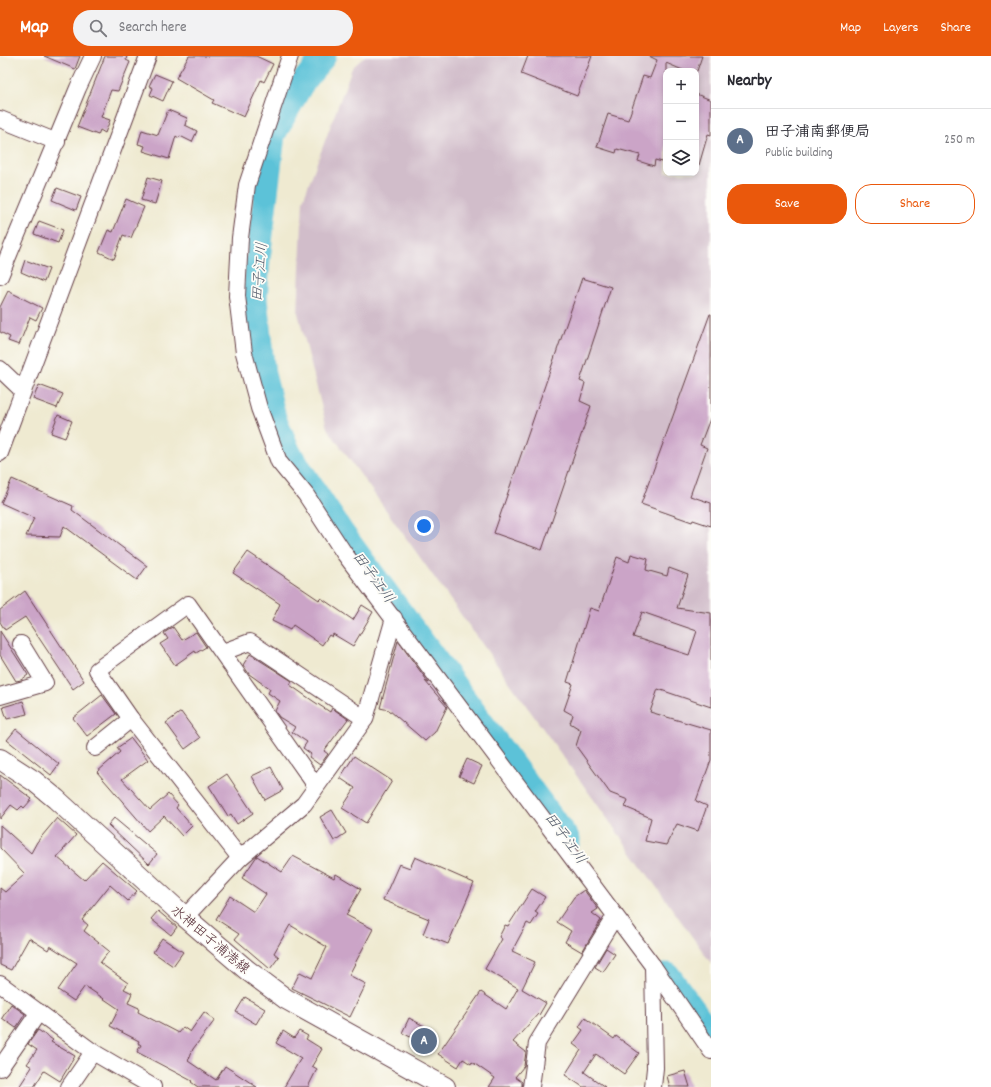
<!DOCTYPE html>
<html lang="en">
<head>
<meta charset="utf-8">
<style>
  :root { --surface:#fff; --page:#f2f2f3; --text:#2b2b33; --muted:#7c7c81; --line:#e1e1e2; --accent:#ea580c }
  body { margin:0; font-family:Dekko,"Klee One",sans-serif; background:var(--page); color:var(--text) }
  .controls { position:absolute; right:12px; top:12px; display:grid; overflow:hidden; border-radius:8px; box-shadow:0 2px 6px #0003 }
  .controls button { width:36px; height:36px; display:grid; place-items:center; padding:0; border:0; border-bottom:1px solid var(--line); background:var(--surface); color:var(--text); font:20px sans-serif }
  .you { position:absolute; left:424px; top:470px; width:14px; height:14px; margin:-10px; border:3px solid #fff; border-radius:50%; background:#1a73e8; box-shadow:0 0 0 6px #1a73e833 }
  .badge { display:grid; place-items:center; width:26px; height:26px; border-radius:50%; background:var(--accent); color:#fff; font-size:13px; font-weight:700 }
  .pin { position:absolute; translate:-50% -50%; border:2px solid #fff; box-shadow:0 1px 4px #0006 }
  .list { margin:0; padding:0; list-style:none }
  h2 { display:flex; justify-content:space-between; align-items:center; height:52px; margin:0; padding:0 16px; font-size:17px }
  h2 small { font-size:13px; font-weight:400; color:var(--muted) }
  .list li { display:grid; grid-template-columns:26px 1fr auto; gap:12px; align-items:center; box-sizing:border-box; height:64px; padding:0 16px; border-top:1px solid var(--line) }
  .list b { display:block; font-size:15px; white-space:nowrap }
  .list p { margin:0; font-size:13px; white-space:nowrap; color:var(--muted) }
  .list em { font-size:13px; font-style:normal; color:var(--muted) }
  .actions { display:flex; gap:8px; padding:12px 16px }
  .actions a { flex:1; padding:9px 0; border:1px solid var(--accent); border-radius:16px; text-align:center; font-size:14px; color:var(--accent) }
  .actions .main { background:var(--accent); color:#fff }
  .icon { flex:none; width:22px; height:22px; fill:none; stroke:currentColor; stroke-width:2; stroke-linecap:round; stroke-linejoin:round }
  .map { position:relative; flex:none; width:711px; height:1031px; overflow:hidden }
  header { display:flex; align-items:center; gap:24px; box-sizing:border-box; height:56px; padding:0 20px; background:var(--accent); color:#fff }
  header strong { font-size:19px }
  nav { display:flex; gap:22px; margin-inline-start:auto; font-size:14px }
  .search { width:280px; height:36px; background:var(--page); display:flex; align-items:center; gap:10px; box-sizing:border-box; padding:0 14px; border-radius:22px; color:var(--muted); font-size:15px }
  main { display:flex }
  aside { flex:1; background:var(--surface) }
  .map>svg:first-child { display:block }
  .industrial { fill:#d1bdca; fill-rule:evenodd }
  .lines { fill:none; stroke-linecap:round; stroke-linejoin:round }
  .river { stroke:#5bc2d8; stroke-width:25 }
  .building { fill:#cba4c7; fill-rule:evenodd }
  .minor-casing { stroke:#633d44; stroke-width:18 }
  .major-casing { stroke:#633d44; stroke-width:22 }
  .minor { stroke:#fff; stroke-width:16 }
  .major { stroke:#fff; stroke-width:20 }
  .labels { text-anchor:middle; stroke-width:3.5; stroke-linejoin:round; paint-order:stroke }
  .street-label { font-size:14px; fill:#4a1f2b; stroke:#fdfcf7 }
  .water-label { font-size:15px; font-style:italic; fill:#505868; stroke:#fdfcf7 }
</style>
</head>
<body>
<header>
<strong>Map</strong>
<div class="search"><svg class="icon" aria-label="search" viewBox="0 0 24 24"><circle cx="10" cy="10" r="6"/><path d="M15 15l6 6"/></svg>Search here</div>
<nav><a>Map</a><a>Layers</a><a>Share</a></nav>
</header>
<main>
<div class="map">
<svg width="711" height="1031" viewBox="0 0 711 1031">
  <rect width="100%" height="100%" fill="#fdfcf7"/>
  <filter id="ink" filterUnits="userSpaceOnUse"><feTurbulence type="fractalNoise" baseFrequency=".025" numOctaves="2"/><feDisplacementMap in="SourceGraphic" scale="8" xChannelSelector="R" yChannelSelector="G"/><feConvolveMatrix kernelMatrix="1 2 1 2 8 2 1 2 1" color-interpolation-filters="sRGB"/></filter>
  <filter id="wash" filterUnits="userSpaceOnUse"><feTurbulence type="fractalNoise" baseFrequency=".012" numOctaves="4" result="noise"/><feDisplacementMap in="SourceGraphic" scale="16" xChannelSelector="R" yChannelSelector="G"/><feGaussianBlur stdDeviation="0.9" result="paint"/><feColorMatrix in="noise" values="0 0 0 0 0 0 0 0 0 0 0 0 0 0 0 0 0 1.4 0 .05"/><feComposite in="paint" operator="in"/></filter>
  <g filter="url(#wash)">
    <rect width="100%" height="100%" fill="#efead1"/>
    <path class="industrial" d="M365 0H711V907L327 372 298 257 303 144 352 12ZM666 15H696V117H666Z"/>
    <g class="lines">
      <g class="river">
        <polyline points="324,0 301,29 273,79 258,203 255,243 263,318 274,362 289,397 342,477 568,784"/>
        <polyline points="668,919 711,978"/>
      </g>
    </g>
    <g id="blocks">
      <g class="building">
        <polygon points="44,0 80,0 75,13"/>
        <polygon points="105,0 127,0 126,4 130,6 118,35 111,34 101,61 110,64 105,77 100,74 98,79 77,71"/>
        <polygon points="189,0 256,0 273,8 264,26 261,24 244,61 212,47 214,44 176,22"/>
        <polygon points="528,0 592,0 577,40 521,18"/>
        <polygon points="649,0 702,0 697,15 685,15 666,7 666,107 655,104 654,110 638,105 640,99 617,93 616,97 597,91 608,58 628,64 643,20 650,22 657,4"/>
        <polygon points="155,18 172,25 163,45 150,39 153,32 149,30"/>
        <polygon points="696,38 711,44 711,79 708,78 699,109 696,108"/>
        <polygon points="168,54 187,62 185,69 197,75 192,86 180,80 179,82 176,80 169,103 143,95 145,90 138,88 142,74 158,79"/>
        <polygon points="148,121 162,125 155,148 141,144"/>
        <polygon points="57,132 81,141 76,154 52,144"/>
        <polygon points="126,143 144,151 131,182 123,179 114,203 99,196 108,174 113,176"/>
        <polygon points="39,165 63,174 58,187 34,178"/>
        <polygon points="25,204 49,213 44,226 21,216"/>
        <polygon points="582,222 611,231 580,325 585,327 580,345 591,350 542,494 494,477"/>
        <polygon points="8,235 42,252 36,264 30,261 19,289 8,285 10,281 0,276 0,251"/>
        <polygon points="710,258 711,258 711,360 700,389 707,392 690,440 711,447 711,470 693,464 692,466 641,448"/>
        <polygon points="39,329 63,338 57,352 33,343"/>
        <polygon points="58,359 72,365 65,382 51,377"/>
        <polygon points="12,423 73,450 72,454 147,510 137,524 64,470 60,481 26,480 34,462 1,447"/>
        <polygon points="248,496 319,544 321,542 353,564 362,549 373,556 353,590 333,578 332,581 329,579 322,589 293,569 290,574 272,565 280,548 233,517"/>
        <path d="M631 498 648 503 646 514 667 520 669 512 688 519 677 552 711 557V651L658 633 650 656 711 674V704L696 745 707 750 698 775 677 768 666 789 645 785 651 762 625 751 628 744 610 737 576 690 581 674 570 667 573 659 564 654 573 628 567 626 590 552 599 555 617 501 629 506ZM642 556 697 575 689 599 633 581Z"/>
        <polygon points="25,535 84,625 73,633 25,561 5,574 0,566 0,554"/>
        <polygon points="173,571 182,584 196,576 206,591 196,597 195,595 175,609 160,588 168,583 164,577"/>
        <polygon points="0,575 28,619 21,624 16,625 0,599"/>
        <polygon points="398,585 429,627 425,625 447,651 435,676 425,685 389,654 380,652"/>
        <polygon points="250,598 292,625 290,629 313,645 330,656 332,652 348,663 324,695 328,698 320,709 309,701 311,698 303,692 307,686 292,676 295,671 279,661 275,655 280,645 268,637 270,633 249,618 243,609"/>
        <polygon points="102,639 116,658 87,680 73,662"/>
        <polygon points="23,645 27,658 7,663 3,651"/>
        <polygon points="181,656 200,682 185,693 166,667"/>
        <polygon points="16,673 59,708 51,719 7,684"/>
        <polygon points="131,682 148,704 122,723 150,754 168,738 178,749 176,752 192,770 182,780 164,760 148,775 97,716 120,696 117,692"/>
        <polygon points="354,700 392,725 366,767 342,752 355,732 340,722"/>
        <polygon points="467,703 482,710 474,727 459,720"/>
        <polygon points="271,711 283,734 265,744 252,720"/>
        <polygon points="227,718 253,757 237,768 231,758 228,760 209,730"/>
        <polygon points="0,719 32,743 24,752 22,750 18,754 11,749 0,763"/>
        <polygon points="332,754 346,777 334,785 320,761"/>
        <polygon points="57,762 76,779 57,801 84,824 102,805 137,835 128,845 110,829 82,864 88,869 84,875 109,895 100,907 128,927 124,933 132,937 128,947 139,952 138,956 178,977 183,971 190,976 204,956 215,964 193,993 188,1005 216,1024 225,1010 257,1031 198,1031 191,1026 192,1025 137,996 141,989 138,987 139,985 110,970 119,953 85,930 74,945 58,934 77,907 50,890 48,894 29,882 11,914 0,909 0,832 5,836 25,818 0,792 0,769 31,797 37,786"/>
        <polygon points="114,762 157,798 149,808 108,769"/>
        <polygon points="257,800 282,816 293,800 334,822 336,818 361,833 346,859 373,873 349,919 366,928 350,961 292,932 300,916 312,922 327,891 290,869 274,897 279,901 270,913 235,883 239,878 216,863 230,840 254,856 266,838 242,822"/>
        <polygon points="415,801 474,827 448,888 423,878 429,863 383,844 399,808 410,812"/>
        <polygon points="532,833 545,841 535,856 538,858 531,869 527,867 512,895 535,906 522,933 546,947 539,959 538,958 513,986 526,996 524,1010 515,1021 522,1026 522,1031 489,1031 495,1022 472,1006 471,1008 463,1003 458,1011 438,998 481,936 506,953 518,932 485,913 502,883 499,881 505,869 508,870"/>
        <polygon points="584,834 598,853 592,857 601,864 582,896 565,886 571,875 557,866 574,841"/>
        <polygon points="158,855 177,871 171,879 151,863"/>
        <polygon points="162,882 183,896 173,910 153,896"/>
        <polygon points="606,892 615,898 603,916 595,911"/>
        <polygon points="245,941 265,953 256,968 236,956"/>
        <polygon points="11,948 25,958 16,972 2,962"/>
        <polygon points="409,962 424,970 417,984 402,977"/>
        <polygon points="585,962 614,983 616,980 639,997 624,1018 596,998 584,1016 605,1031 583,1031 565,1019 581,994 573,988 583,974 579,971"/>
        <polygon points="38,974 53,984 51,986 75,1000 60,1025 44,1015 34,1031 19,1031 32,1011 27,1008 37,994 28,988"/>
        <polygon points="283,975 294,982 299,975 308,980 306,983 322,993 312,1010 317,1013 308,1031 284,1031 301,1002 276,987"/>
        <polygon points="685,1015 690,1031 670,1031 667,1020"/>
      </g>
    </g>
  </g>
  <g filter="url(#ink)">
    <use href="#blocks" fill-opacity="0" stroke="#633d44" stroke-width="1"/>
    <g class="lines">
      <g class="minor-casing">
        <g id="minor">
          <polyline points="290,0 247,129 240,182 237,240 244,297 259,352 279,406 306,439 344,497 653,910 711,995"/>
          <polyline points="0,63 57,86"/>
          <polyline points="0,220 78,32 93,0"/>
          <polyline points="0,313 22,334"/>
          <polyline points="0,397 148,0"/>
          <polyline points="223,596 250,586 365,663"/>
          <polyline points="0,640 45,627 21,588"/>
          <polyline points="95,692 131,663"/>
          <polyline points="240,802 131,663 97,614 188,548 316,730"/>
          <polyline points="185,861 240,802 304,748 365,663 394,562"/>
          <polyline points="653,910 655,1012 653,1031"/>
          <polyline points="0,928 93,996 153,1031"/>
          <polyline points="0,1012 39,956"/>
          <polyline points="69,1031 93,996"/>
          <polyline points="531,1031 537,987 615,860"/>
        </g>
      </g>
      <g class="major-casing">
        <polyline id="major" points="0,703 34,725 56,743 185,861 247,914 286,943 445,1031"/>
      </g>
      <use href="#minor" class="minor"/>
      <use href="#major" class="major"/>
    </g>
  </g>
  <g class="labels">
    <g class="street-label">
      <text transform="translate(211 883) rotate(40)" y="5">水神田子浦港線</text>
    </g>
    <g class="water-label">
      <text transform="translate(259 216) rotate(-85)" y="5">田子江川</text>
      <text transform="translate(374 521) rotate(54)" y="5">田子江川</text>
      <text transform="translate(566 782) rotate(54)" y="5">田子江川</text>
    </g>
  </g>
</svg>
<div class="controls">
<button>+</button>
<button>−</button>
<button><svg class="icon" aria-label="layers" viewBox="0 0 24 24"><path d="M12 4l9 5-9 5-9-5zM3 14l9 5 9-5"/></svg></button>
</div>
<div class="you"></div>
<div class="pin badge" style="left:424px;top:985px;background:#5c6f8a">A</div>
</div>
<aside>
<h2>Nearby<small></small></h2>
<ul class="list">
<li><span class="badge" style="background:#5c6f8a">A</span><div><b>田子浦南郵便局</b><p>Public building</p></div><em>250 m</em></li>
</ul>
<div class="actions"><a class="main">Save</a><a>Share</a></div>
</aside>
</main>
</body>
</html>
